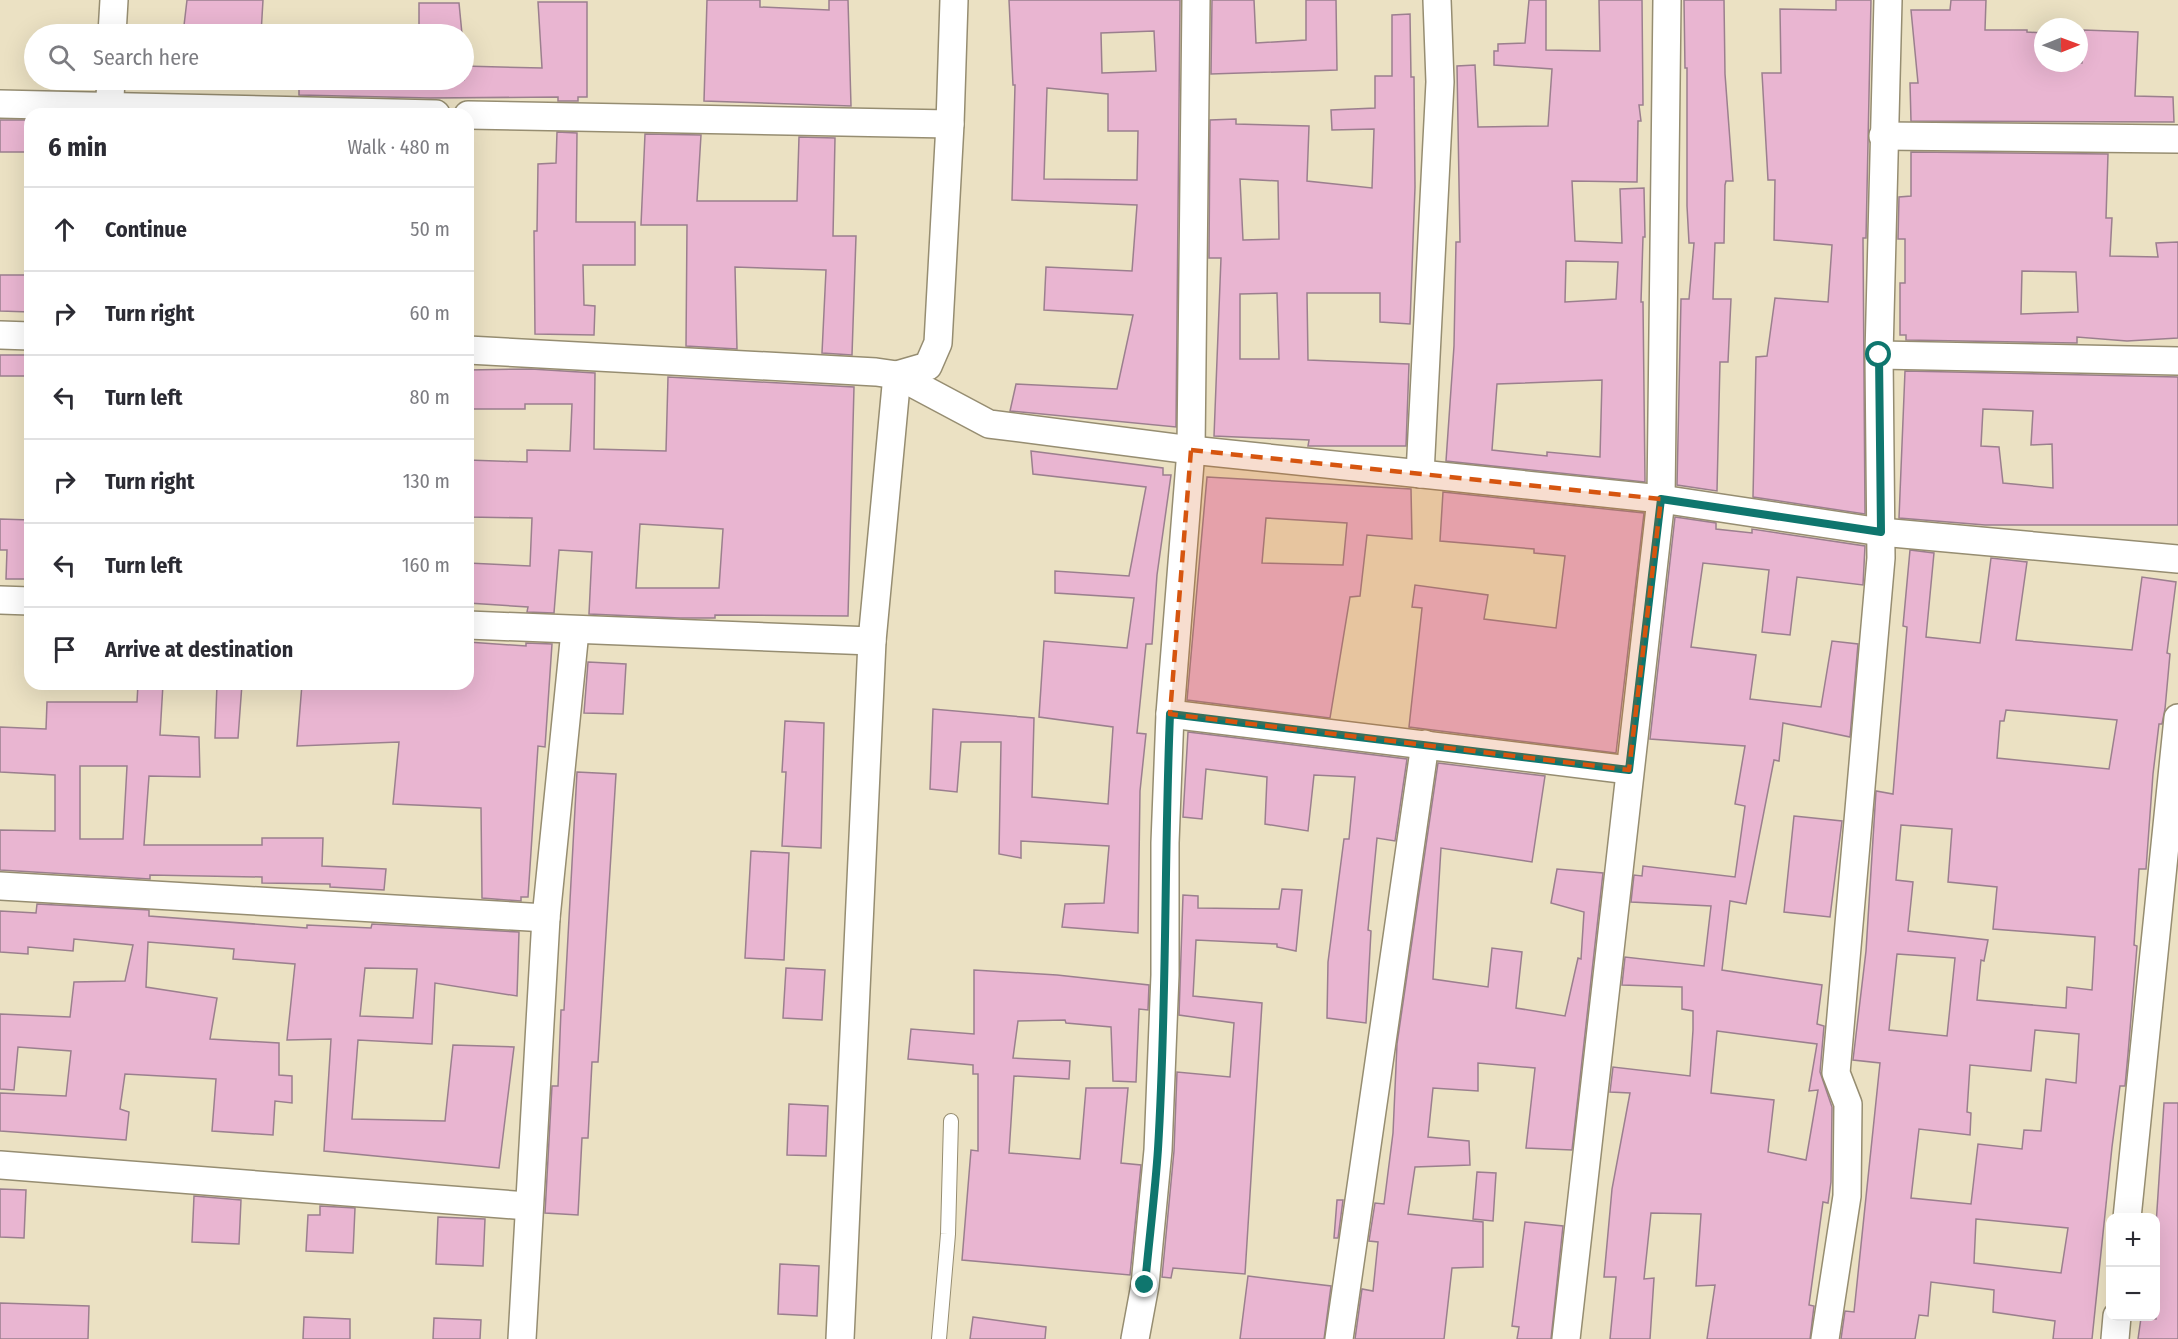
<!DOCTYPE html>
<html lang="en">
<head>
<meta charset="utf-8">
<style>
  :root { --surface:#fff; --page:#f7f7f7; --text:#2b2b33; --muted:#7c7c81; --line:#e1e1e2 }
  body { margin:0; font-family:"Fira Sans Condensed",sans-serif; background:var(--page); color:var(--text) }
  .controls { position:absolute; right:18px; bottom:18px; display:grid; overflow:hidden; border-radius:12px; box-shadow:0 6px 24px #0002 }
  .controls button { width:54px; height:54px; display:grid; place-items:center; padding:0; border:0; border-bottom:2px solid var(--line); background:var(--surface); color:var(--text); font:30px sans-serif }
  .compass { position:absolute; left:2034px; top:18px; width:54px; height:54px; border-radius:50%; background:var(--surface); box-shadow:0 6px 24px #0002; rotate:89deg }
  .stop { position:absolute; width:18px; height:18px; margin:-14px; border:4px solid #0f766e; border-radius:50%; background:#fff }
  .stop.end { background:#0f766e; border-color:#fff; box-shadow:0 2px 6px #0008 }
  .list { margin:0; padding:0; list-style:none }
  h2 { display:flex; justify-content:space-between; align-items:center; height:78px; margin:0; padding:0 24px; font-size:26px }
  h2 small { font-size:20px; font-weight:400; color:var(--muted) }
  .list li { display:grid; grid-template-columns:39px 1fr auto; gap:18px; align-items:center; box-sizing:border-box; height:84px; padding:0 24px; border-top:2px solid var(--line) }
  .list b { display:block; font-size:22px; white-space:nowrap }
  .list em { font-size:20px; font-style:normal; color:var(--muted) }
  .icon { flex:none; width:33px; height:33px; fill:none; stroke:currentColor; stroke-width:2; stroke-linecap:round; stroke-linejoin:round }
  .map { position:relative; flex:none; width:2178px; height:1339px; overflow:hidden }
  .search { position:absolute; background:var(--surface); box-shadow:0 6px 24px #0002; left:24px; top:24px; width:450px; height:66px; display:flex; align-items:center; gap:15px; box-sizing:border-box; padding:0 21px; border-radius:33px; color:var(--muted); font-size:22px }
  .panel { position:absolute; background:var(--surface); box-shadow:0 6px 24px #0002; left:24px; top:108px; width:450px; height:582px; border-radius:18px }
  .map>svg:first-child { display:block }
  .building { fill:#e9b5d1; stroke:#9b7f8e; stroke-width:1.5; fill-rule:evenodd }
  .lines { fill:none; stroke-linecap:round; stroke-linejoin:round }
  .service-casing { stroke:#968d71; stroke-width:16 }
  .minor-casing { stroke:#968d71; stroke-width:30 }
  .service { stroke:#fff; stroke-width:14 }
  .minor { stroke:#fff; stroke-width:27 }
  .route { stroke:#0f766e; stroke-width:8 }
  .marked { fill:#d6550f; fill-opacity:0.2; stroke:#d6550f; stroke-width:4.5; stroke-dasharray:12 8; stroke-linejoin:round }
</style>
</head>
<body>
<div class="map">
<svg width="2178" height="1339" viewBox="0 0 2178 1339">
  <rect width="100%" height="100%" fill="#ebe1c3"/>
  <g class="building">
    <polygon points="187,0 263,0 261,34 183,34"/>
    <polygon points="707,0 760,0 760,7 829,10 829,0 848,0 851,106 704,101"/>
    <path d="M1009 0H1180L1176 427 1010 411 1016 384 1117 389 1133 315 1044 310 1046 267 1132 271 1137 205 1012 200 1015 85H1013ZM1154 31 1156 71 1102 73 1101 33ZM1047 88 1108 94V131H1138L1137 180 1044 179Z"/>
    <polygon points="1212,0 1254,0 1256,43 1306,40 1306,0 1336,0 1337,70 1211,74"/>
    <path d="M1529 0H1546V50L1600 51 1599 0H1642L1643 105H1639L1641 121H1638L1637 182 1572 181 1575 241 1622 243 1620 189 1644 188 1645 237H1643L1641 302H1643L1645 482 1446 461 1454 346 1456 242H1460L1457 66 1475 65 1478 127 1548 126 1552 69 1494 65V51H1498V44L1525 43ZM1566 261 1618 262 1616 299 1565 302ZM1602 380 1600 457 1547 452V456L1492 450 1497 384Z"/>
    <polygon points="1684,0 1724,0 1725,74 1733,181 1726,181 1725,185 1724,243 1715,243 1713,299 1731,299 1728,362 1720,362 1717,491 1677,485 1681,299 1689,299 1694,243 1689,243 1687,206 1687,68 1685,68"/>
    <polygon points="1836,0 1871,0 1866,238 1863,238 1865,514 1753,497 1756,357 1767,356 1775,298 1828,302 1832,245 1774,240 1775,180 1768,180 1762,73 1781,73 1780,9 1836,10"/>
    <polygon points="1951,0 1986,0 1985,30 2027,30 2027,32 2043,33 2043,63 2082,63 2084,30 2138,32 2135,96 2173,97 2174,122 1911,121 1910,83 1918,83 1911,10 1950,10"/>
    <polygon points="538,2 587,2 587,97 578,97 578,101 558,101 558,97 430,98 299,95 299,80 464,80 464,66 542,68"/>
    <polygon points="419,3 459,3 462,34 419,34"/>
    <path d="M1410 14 1411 77H1414L1415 187 1410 324 1380 322V293H1307L1308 360 1409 364 1406 446H1308L1309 440 1214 436 1221 258H1209L1210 120 1236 119V124L1309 126 1307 181 1372 188 1374 129 1332 130 1331 110 1375 108V76H1392V15ZM1240 179 1278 181 1279 239 1243 240ZM1277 293 1279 359H1240V294Z"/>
    <rect x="0" y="120" width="30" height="32"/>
    <polygon points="557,132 577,133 576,222 635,222 635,265 583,265 584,305 595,306 594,335 535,334 534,231 537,231 538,164 556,163"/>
    <polygon points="645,134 701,135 697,201 797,201 799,137 835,138 833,236 856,236 852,355 822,353 826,270 735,267 737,349 686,346 687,225 641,225"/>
    <path d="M1911 152 2108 154 2106 218H2112L2110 256 2158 257 2156 243 2178 242V338L2127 341 2077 337V343L1906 340V335H1900V283H1905V239H1898L1899 197 1911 196ZM2022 271 2076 272 2078 312 2021 314Z"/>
    <polygon points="0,275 30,275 30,312 0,311"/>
    <rect x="0" y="355" width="30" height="21"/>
    <path d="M531 369 595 373 594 449 666 451 668 377 854 387 848 616 715 615V618H680L589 614 592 552 559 550 554 613 527 612 528 607 468 603V563L530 566 532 518 468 517V460L527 462V450L570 451 572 404H525V409H468V370ZM640 524 723 529 719 588H636Z"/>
    <path d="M1905 371 2178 377V525H1985L1899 518ZM1983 409 2033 411 2031 445 2052 444 2053 488 2003 483 1999 447 1981 446Z"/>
    <polygon points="1031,451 1163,468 1163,475 1171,475 1157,575 1152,644 1146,644 1137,733 1146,734 1140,791 1138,933 1062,927 1065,904 1104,903 1109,846 1021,841 1021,858 999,854 1001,742 961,742 957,792 930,789 933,709 1034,718 1032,797 1108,804 1113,727 1039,717 1044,641 1127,648 1134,598 1055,593 1055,571 1129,576 1146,487 1033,474"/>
    <path d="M1207 477 1411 489 1412 539 1367 535 1360 596 1350 597 1330 718 1187 700ZM1266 518 1347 523 1343 565 1262 563Z"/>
    <polygon points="1443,492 1644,513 1616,753 1409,727 1422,608 1412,607 1415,585 1488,595 1484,619 1556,628 1565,556 1534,553 1534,549 1440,541"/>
    <path d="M1675 517 1716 523V529L1752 533V529L1865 546 1863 585 1797 577 1790 635 1762 632 1769 570 1703 563 1691 647 1756 655 1750 699 1821 707 1832 641 1858 644 1850 737 1783 723 1779 761 1774 760 1746 904 1730 901 1722 970 1822 985 1817 1024 1824 1026 1820 1072 1832 1107 1831 1182 1828 1203 1823 1202 1809 1305 1814 1306 1810 1339H1707L1715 1285 1696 1286 1701 1214 1651 1213 1644 1279 1654 1278 1650 1339H1610L1616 1277H1604L1612 1189 1630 1093 1610 1092 1613 1067 1690 1076 1693 1030V1011L1682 1009V987L1622 985 1625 957 1704 966 1711 906 1631 902 1634 875 1642 876 1643 866 1735 877 1745 806 1735 804 1745 746 1650 739ZM1717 1031 1817 1044 1809 1091 1818 1090 1806 1160 1768 1152 1774 1100 1711 1093Z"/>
    <polygon points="0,519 30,520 30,579 6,579 7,550 0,550"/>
    <path d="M1910 550 1934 553 1926 637 1980 643 1991 558 2027 562 2016 640 2132 650 2142 577 2176 582 2167 653 2170 654 2165 709 2162 724H2159L2153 774 2146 869H2139L2134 945 2137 946 2128 1054 2125 1086H2120L2112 1147 2092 1339H2053L2055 1321 1993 1312 1994 1290 1931 1282 1928 1316 1919 1315 1915 1339H1841L1845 1311 1854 1312 1880 1063 1853 1060 1866 951 1876 791 1893 794 1907 627 1903 626ZM2006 710 2117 720 2109 769 1997 758 2000 721H2004ZM1901 825 1952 829 1948 882 1997 887 1993 929 2095 937 2092 990 2067 987 2066 1008 1977 1000 1981 960 1984 961 1988 940 1908 931 1913 882 1896 880ZM1897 954 1955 958 1947 1036 1889 1030ZM2035 1030 2079 1034 2076 1083 2046 1079 2041 1131 2024 1130 2022 1149 1978 1144 1971 1204 1911 1198 1919 1129 1970 1135 1971 1113 1967 1112 1970 1065 2031 1071ZM1976 1219 2068 1228 2061 1273 1974 1263Z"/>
    <polygon points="468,642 526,646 526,643 552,644 545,747 538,746 528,897 521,897 521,901 482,898 481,808 393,804 399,742 297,746 302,684 468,684"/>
    <polygon points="588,662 626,664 623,714 584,713"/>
    <path d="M138 684H163L160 735 199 737 200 777 149 776 144 845H262V838H323L322 866 386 869 384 890 330 887V884L262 883V877L150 875V879L0 870V830L55 831V775L0 772V727L46 729 47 702H137ZM80 766H127L123 839H80Z"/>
    <polygon points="217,684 242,684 238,738 215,738"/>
    <polygon points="785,721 824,723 821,848 782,846 786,772 782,772"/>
    <polygon points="1188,732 1407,759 1395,841 1377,838 1368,930 1371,931 1366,1023 1327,1018 1328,962 1344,839 1349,839 1355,777 1314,775 1308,831 1265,824 1267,777 1206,769 1202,819 1183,817"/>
    <polygon points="1438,763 1545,776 1532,862 1441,848 1433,979 1488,987 1492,948 1522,952 1516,1008 1565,1016 1578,958 1581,959 1584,912 1551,903 1557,869 1603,873 1572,1150 1526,1148 1535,1068 1478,1063 1478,1091 1433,1088 1428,1137 1469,1141 1470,1165 1415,1167 1408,1214 1483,1222 1483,1267 1452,1268 1444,1339 1355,1339 1362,1289 1373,1291 1378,1242 1369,1241 1375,1203 1384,1204 1393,1133 1397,1044"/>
    <polygon points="577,772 616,774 598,1062 592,1062 588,1138 582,1138 578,1215 545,1213 552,1086 558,1086 561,1010 564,1010"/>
    <polygon points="1794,816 1842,821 1830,917 1784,912"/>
    <polygon points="751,851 789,853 784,960 745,958"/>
    <polygon points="1282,889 1302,890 1296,951 1277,947 1277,944 1196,940 1193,996 1262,1003 1245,1274 1173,1268 1171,1278 1162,1277 1174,1151 1177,1072 1230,1077 1234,1023 1179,1015 1183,895 1198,896 1198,908 1279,909"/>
    <path d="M37 904 149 910V916L307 928V925L371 928 372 924 519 932 517 996 435 983 432 1044 358 1040 352 1119 445 1121 453 1045 514 1047 499 1168 324 1151 331 1039 287 1040 295 964 233 959 234 949 148 942 146 987 217 998 210 1039 279 1043V1075L292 1076V1103L275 1101 273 1135 212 1131 216 1079 125 1074 120 1109 129 1112 126 1140 0 1131V1093L66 1096 71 1051 18 1047 14 1090 0 1089V1014L70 1017 74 982 125 981 133 945 74 939 73 951 28 947V954L0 952V911L36 913ZM365 968 417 969 413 1018 360 1016Z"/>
    <polygon points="786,968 825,970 822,1020 783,1018"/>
    <polygon points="974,970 1057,975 1149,985 1148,1010 1139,1009 1136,1082 1113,1081 1111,1027 1066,1023 1065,1020 1018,1021 1013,1058 1070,1061 1069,1079 1014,1076 1009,1153 1080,1159 1086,1088 1128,1088 1121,1163 1141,1165 1130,1275 962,1260 971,1150 978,1151 978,1074 973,1074 973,1065 908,1059 911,1029 974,1034"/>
    <polygon points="2164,1103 2178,1103 2178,1339 2138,1339 2141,1318 2156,1319 2156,1225"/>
    <polygon points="789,1104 828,1106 826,1156 787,1155"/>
    <polygon points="1477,1172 1496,1173 1493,1221 1473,1219"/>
    <polygon points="0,1189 26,1190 24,1238 0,1237"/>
    <polygon points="194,1196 241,1200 239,1244 192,1242"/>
    <polygon points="1337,1200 1343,1200 1338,1238 1334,1238"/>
    <polygon points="320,1206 355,1208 353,1253 306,1251 308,1215 320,1215"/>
    <polygon points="438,1217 485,1219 483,1266 436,1264"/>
    <polygon points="1525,1222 1563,1226 1551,1339 1517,1339 1519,1327 1512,1326"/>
    <polygon points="780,1264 819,1266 817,1316 778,1314"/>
    <polygon points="1248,1276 1331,1286 1324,1339 1240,1339"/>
    <polygon points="0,1303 89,1306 88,1339 0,1339"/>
    <polygon points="304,1317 350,1319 350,1339 303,1339"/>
    <polygon points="973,1317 1046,1327 1045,1339 970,1339"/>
    <polygon points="434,1318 481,1320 480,1339 433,1339"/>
  </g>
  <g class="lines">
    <g class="service-casing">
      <polyline id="service" points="939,1339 948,1234 951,1121"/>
    </g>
    <g class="minor-casing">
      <g id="minor">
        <polyline points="112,34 114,0"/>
        <polyline points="0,104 436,114"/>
        <polyline points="109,114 111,80"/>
        <polyline points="468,115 950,124"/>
        <polyline points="1883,136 2178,139"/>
        <polyline points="0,335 30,336"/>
        <polyline points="468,350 876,372 897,375 989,424 1191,450 1661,499 1881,532 2178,559"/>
        <polyline points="1879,355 2178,361"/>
        <polyline points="1420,474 1440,82 1437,0"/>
        <polyline points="0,600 30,601"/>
        <polyline points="468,625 872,641"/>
        <polyline points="1170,714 1629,770"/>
        <polyline points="0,886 546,918"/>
        <polyline points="0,1165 528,1206"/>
        <polyline points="2127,1218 2178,718"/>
        <polyline points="522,1339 546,918 575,631"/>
        <polyline points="840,1339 872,641 897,375 928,366 938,343 950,124 954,0"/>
        <polyline points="1135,1339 1145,1285 1158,1150 1165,975 1165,843 1170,714 1191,450 1196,0"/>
        <polyline points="1339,1339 1425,744"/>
        <polyline points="1566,1339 1661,499 1667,0"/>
        <polyline points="1825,1339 1847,1196 1848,1104 1836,1073 1881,558 1879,355 1888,0"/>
        <polyline points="2115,1339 2117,1316"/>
      </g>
    </g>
    <use href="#service" class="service"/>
    <use href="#minor" class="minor"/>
  </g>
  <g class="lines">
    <path class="route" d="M1145 1285C1149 1240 1155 1194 1158 1149 1167 1004 1164 859 1170 714L1629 770 1661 499 1881 532 1879 355"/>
  </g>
  <path class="marked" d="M1191 450 1661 499 1629 770 1170 714Z"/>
</svg>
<div class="controls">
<button>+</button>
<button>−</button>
</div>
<svg class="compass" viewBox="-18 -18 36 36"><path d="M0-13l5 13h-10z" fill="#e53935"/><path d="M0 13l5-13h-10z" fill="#7c7c81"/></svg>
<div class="stop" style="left:1879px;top:355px"></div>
<div class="stop end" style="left:1145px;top:1285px"></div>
<div class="search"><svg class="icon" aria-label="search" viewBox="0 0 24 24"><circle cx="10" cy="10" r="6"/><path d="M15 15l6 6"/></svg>Search here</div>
<section class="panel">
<h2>6 min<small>Walk · 480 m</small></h2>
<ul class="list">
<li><svg class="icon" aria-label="ahead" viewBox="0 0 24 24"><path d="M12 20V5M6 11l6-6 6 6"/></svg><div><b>Continue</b></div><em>50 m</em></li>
<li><svg class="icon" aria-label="right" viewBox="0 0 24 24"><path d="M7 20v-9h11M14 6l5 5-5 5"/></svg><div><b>Turn right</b></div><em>60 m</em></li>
<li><svg class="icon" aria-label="left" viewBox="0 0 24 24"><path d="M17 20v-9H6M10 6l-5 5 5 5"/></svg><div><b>Turn left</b></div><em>80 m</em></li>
<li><svg class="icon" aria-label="right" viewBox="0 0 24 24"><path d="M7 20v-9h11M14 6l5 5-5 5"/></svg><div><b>Turn right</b></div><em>130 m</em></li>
<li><svg class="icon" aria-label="left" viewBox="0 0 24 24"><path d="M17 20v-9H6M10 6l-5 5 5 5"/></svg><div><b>Turn left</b></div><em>160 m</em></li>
<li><svg class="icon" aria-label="arrive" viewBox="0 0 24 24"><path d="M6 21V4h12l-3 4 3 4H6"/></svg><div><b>Arrive at destination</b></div></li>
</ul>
</section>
</div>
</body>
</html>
